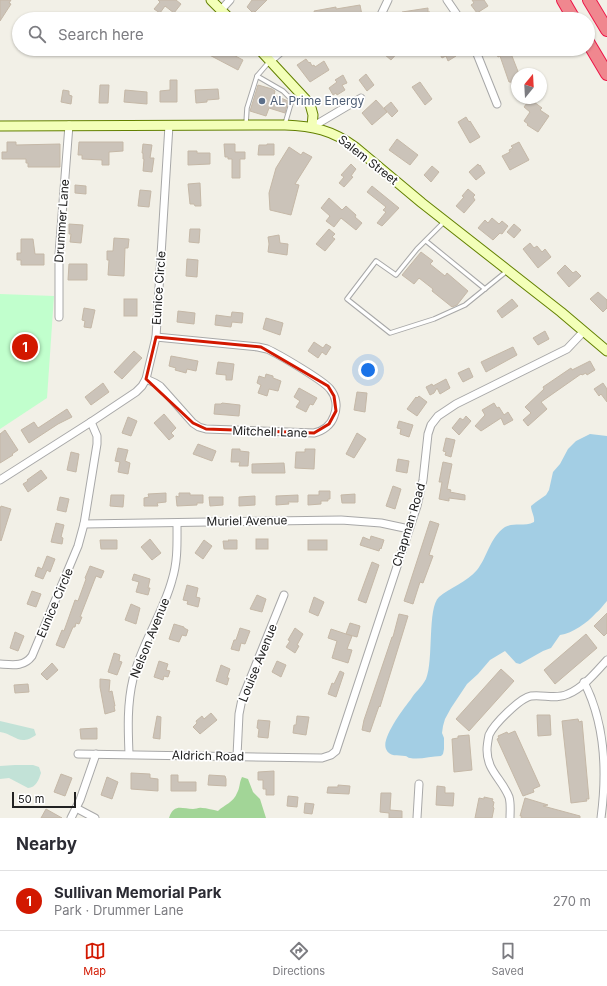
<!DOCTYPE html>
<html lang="en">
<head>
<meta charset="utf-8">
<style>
  :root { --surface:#fff; --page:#f2f2f3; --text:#2b2b33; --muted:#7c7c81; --line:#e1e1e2; --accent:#d21800 }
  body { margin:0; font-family:Inter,sans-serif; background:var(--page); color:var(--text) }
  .compass { position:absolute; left:511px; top:68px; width:36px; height:36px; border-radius:50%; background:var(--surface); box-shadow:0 1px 3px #0004; rotate:18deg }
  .scale { position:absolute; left:12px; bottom:10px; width:64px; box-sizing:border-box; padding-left:4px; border:2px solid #212121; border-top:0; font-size:11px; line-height:14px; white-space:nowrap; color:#212121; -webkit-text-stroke:3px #fff; paint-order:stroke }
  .you { position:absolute; left:368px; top:370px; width:14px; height:14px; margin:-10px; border:3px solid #fff; border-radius:50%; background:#1a73e8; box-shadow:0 0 0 6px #1a73e833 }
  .badge { display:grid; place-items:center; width:26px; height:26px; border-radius:50%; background:var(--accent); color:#fff; font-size:13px; font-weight:700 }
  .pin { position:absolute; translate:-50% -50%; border:2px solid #fff; box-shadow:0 1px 4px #0006 }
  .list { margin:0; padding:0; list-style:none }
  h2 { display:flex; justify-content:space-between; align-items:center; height:52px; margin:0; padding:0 16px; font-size:17px }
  h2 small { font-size:13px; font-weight:400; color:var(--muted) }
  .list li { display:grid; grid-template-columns:26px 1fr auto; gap:12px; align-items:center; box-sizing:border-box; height:60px; padding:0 16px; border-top:1px solid var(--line) }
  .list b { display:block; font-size:15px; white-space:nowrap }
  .list p { margin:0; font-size:13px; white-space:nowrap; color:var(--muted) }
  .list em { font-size:13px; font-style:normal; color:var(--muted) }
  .icon { flex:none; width:22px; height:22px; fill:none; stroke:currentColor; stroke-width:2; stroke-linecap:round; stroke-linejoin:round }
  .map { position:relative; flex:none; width:607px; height:818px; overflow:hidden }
  .search { position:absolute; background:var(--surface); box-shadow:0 1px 3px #0004; left:12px; right:12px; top:12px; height:44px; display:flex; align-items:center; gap:10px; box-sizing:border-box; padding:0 14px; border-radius:22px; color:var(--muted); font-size:15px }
  .sheet { height:112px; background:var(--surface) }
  nav { display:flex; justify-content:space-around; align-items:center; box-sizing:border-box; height:56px; border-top:1px solid var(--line); background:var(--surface); font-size:11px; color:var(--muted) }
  nav a { display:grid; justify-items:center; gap:2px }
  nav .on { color:var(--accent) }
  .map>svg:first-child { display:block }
  .forest { fill:#a2d597 }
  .wetland { fill:#c2e2d7 }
  .park { fill:#c1ffcd }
  .water { fill:#a3cee4 }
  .building { fill:#cbc3b9; stroke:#c5b8a7 }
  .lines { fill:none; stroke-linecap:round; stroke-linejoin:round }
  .service-casing { stroke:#a8a8a8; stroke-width:5.5 }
  .minor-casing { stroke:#a8a8a8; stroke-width:9 }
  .secondary-casing { stroke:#638000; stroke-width:11 }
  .motorway-casing { stroke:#ed1648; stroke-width:14 }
  .service { stroke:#fff; stroke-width:3.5 }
  .minor { stroke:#fff; stroke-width:7 }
  .secondary { stroke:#f3ffb8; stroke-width:9 }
  .motorway { stroke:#f0878f; stroke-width:12 }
  .marked { fill:none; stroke:#d21800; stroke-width:3; stroke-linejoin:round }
  .service-dot { fill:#5c6f8a; stroke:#fff; stroke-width:1.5 }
  .labels { text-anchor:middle; stroke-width:3.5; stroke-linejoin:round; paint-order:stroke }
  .service-label { font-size:12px; fill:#4e5e75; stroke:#fff; text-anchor:start }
  .street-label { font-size:12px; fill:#212121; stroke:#fff }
</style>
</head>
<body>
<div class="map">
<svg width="607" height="818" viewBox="0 0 607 818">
  <rect width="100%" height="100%" fill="#f2f0e7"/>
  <path class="forest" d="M242 777 248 779 253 792 260 799 266 818H169C174 803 182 809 193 809 196 809 199 807 202 808 207 808 213 810 218 811 224 805 234 802 237 793 240 788 239 783 242 777Z"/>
  <g class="wetland">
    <path d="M0 721 34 729 36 735C19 747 15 734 0 732Z"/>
    <path d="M15 765H33L39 767 41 773C39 779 36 788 28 788L9 778 0 779V766Z"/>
  </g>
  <polygon class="park" points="0,294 54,296 47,398 0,429"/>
  <path class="water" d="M590 434 607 436V601C603 605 600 610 596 613 587 623 573 633 560 635L551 648 543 651 520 664 516 663 505 651 490 660 478 674 467 684 451 708 445 719 443 726 442 733 444 738V749L443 754 441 756C431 756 420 760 410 758 408 758 407 756 405 756 398 755 389 757 386 749 381 738 404 708 411 699 415 692 422 687 426 679 434 660 427 608 439 597 449 588 467 582 477 570 487 558 490 537 505 527 514 522 525 527 534 522 535 516 531 512 531 506L536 502 546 495 549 490 553 472 560 464 568 449 576 441Z"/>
  <g class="building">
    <polygon points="0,0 11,0 9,3 11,4 0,21"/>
    <polygon points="158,0 176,0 181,4 174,13 165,6 160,13 154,9 160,2"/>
    <polygon points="252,0 267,0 255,12 254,11 252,12 247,7"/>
    <polygon points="472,0 484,0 488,6 477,13 471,5 474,3"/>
    <polygon points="360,5 362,15 354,17 354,18 316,19 314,11 336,7 336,9"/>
    <polygon points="428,8 428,12 430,12 431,19 402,19 402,12"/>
    <polygon points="198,49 222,49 243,60 238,70"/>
    <polygon points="378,49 401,49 391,60"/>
    <polygon points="437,49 452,49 456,56 448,61 446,56 442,58"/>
    <polygon points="494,49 513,49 510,51 519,74 517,74 517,96 511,82 509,82 500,56 498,57"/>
    <polygon points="306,59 309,63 310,62 312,66 314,65 315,67 324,61 329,70 310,82 297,65"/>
    <polygon points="366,74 374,85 367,91 359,80"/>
    <polygon points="343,75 347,83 342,85 345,90 337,95 336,93 333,95 329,88 337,82 335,80"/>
    <polygon points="170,80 177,80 177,102 160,102 160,91 170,90"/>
    <polygon points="420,82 432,99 425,105 412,87"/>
    <polygon points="100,85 109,85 108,103 99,103"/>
    <polygon points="258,85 272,89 275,91 274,95 288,101 285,113 269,108 266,116 250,111"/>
    <polygon points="218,89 219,99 207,100 207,102 196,103 195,90"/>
    <polygon points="63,90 69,91 69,95 72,96 71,104 61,102"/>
    <polygon points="125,90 147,92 147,104 124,102"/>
    <polygon points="530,99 542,108 540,110 549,116 538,132 527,125 528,124 524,121 530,112 524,107"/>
    <polygon points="376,100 387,112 372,125 362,113"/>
    <polygon points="391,102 398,111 392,117 384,108"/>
    <polygon points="466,117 469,122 470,121 480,137 470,143 458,122"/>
    <polygon points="397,139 418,155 410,165 389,150"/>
    <polygon points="7,142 16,142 16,145 60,144 60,167 28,167 28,163 26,163 26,159 2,159 2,152 7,152"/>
    <polygon points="79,142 123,142 123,151 109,152 109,165 102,165 102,160 82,159 82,155 78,155"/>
    <polygon points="519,142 529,160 510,170 502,156 510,152 509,150 513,148 511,146"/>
    <polygon points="143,144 152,145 150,158 154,158 152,172 143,171 144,159 143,159 143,153 142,153"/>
    <polygon points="224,144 235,144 235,152 245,152 245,159 240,159 240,178 232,178 232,159 228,159 228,157 225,157"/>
    <polygon points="267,144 274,144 274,155 258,155 259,145 267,145"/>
    <polygon points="289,147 301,155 303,152 312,157 295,184 299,185 291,215 270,210 269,193 276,168"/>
    <polygon points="188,151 197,151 197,153 210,153 210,164 188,165"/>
    <polygon points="351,164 356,169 351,176 353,177 344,187 339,183 344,177 341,175"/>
    <polygon points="478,164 479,166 480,165 485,173 476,180 469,172"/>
    <polygon points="432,166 439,172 431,182 424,175"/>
    <polygon points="200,183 201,206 195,206 194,204 190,204 188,184"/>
    <polygon points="75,185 86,186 86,194 75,193"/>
    <polygon points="372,186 399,208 382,226 377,223 386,212 383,210 386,207 367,192"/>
    <polygon points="468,189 475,195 473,197 475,200 464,213 456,206 464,197 462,196"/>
    <polygon points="140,190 151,191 149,207 138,206"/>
    <polygon points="329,198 342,210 346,206 356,215 355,217 362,223 356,230 341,218 334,227 326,221 330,216 321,208"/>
    <polygon points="492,218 499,224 502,221 508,226 502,234 500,233 493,240 478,228 485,220 488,223"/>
    <polygon points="69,224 83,225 81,243 70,242 71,234 69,234"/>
    <polygon points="514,224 521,230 514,238 507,232"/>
    <polygon points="190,229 200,229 199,243 189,242"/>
    <polygon points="329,229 335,234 332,237 335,239 325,251 316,244"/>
    <polygon points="279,235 280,243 288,244 287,255 268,252 269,244 268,237"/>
    <polygon points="114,238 129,239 128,248 125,248 124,276 108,275 109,260 107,260 107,251 113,251"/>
    <polygon points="21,239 33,239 35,254 44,254 44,265 21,265 21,260 17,260 17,253 21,253"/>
    <polygon points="530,243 534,248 537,246 542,252 545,249 551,257 538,268 523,249"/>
    <polygon points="421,252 433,261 430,264 445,276 447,273 468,291 457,305 452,307 432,291 433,289 419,278 414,284 402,275"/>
    <polygon points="187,259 198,260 197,277 186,276"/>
    <polygon points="69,264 87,264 87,280 68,280"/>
    <polygon points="565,265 573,273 576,271 581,276 569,287 557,273"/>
    <polygon points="598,292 607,300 607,308 603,312 590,299"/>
    <rect x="124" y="299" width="13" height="17"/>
    <polygon points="512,299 518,306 502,318 497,311"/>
    <polygon points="84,308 95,310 91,328 84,327 85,321 82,320"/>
    <polygon points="178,311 195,313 194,324 177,322"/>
    <polygon points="232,312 243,313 242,323 232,322 231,327 215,325 216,315 231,317"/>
    <polygon points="266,318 283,323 280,335 263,329"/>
    <polygon points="545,331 549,339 538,345 533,338"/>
    <polygon points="314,342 323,348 326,344 331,347 326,355 322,352 318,358 308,351"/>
    <polygon points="513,347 517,355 486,372 481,362"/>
    <polygon points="134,351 142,358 122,379 114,372"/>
    <polygon points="171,356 198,361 196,371 187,369 186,373 175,370 176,368 169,366"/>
    <polygon points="590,361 595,370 587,375 586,373 582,375 581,374 541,402 547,409 528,426 523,420 531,413 525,407 544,389 543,387 571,368 572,370"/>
    <polygon points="218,362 234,364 232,380 226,380 226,375 216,374"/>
    <polygon points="469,368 473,377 463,382 458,373"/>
    <polygon points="266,374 273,376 273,378 281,381 278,391 269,389 267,396 258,393 261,385 257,383 259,376 265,378"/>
    <polygon points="446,379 450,388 440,394 437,388 434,393 430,395 426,387 432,384 433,386"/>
    <polygon points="103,383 109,392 91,405 85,397"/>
    <polygon points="603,383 607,389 607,402 601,394 599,396 594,389"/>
    <polygon points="299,388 317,398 313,405 310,404 306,412 296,407 300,401 294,397"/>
    <polygon points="357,392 367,393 365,412 354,410"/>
    <polygon points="419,396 427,402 417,416 407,409 416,397 417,398"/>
    <polygon points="222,403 240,405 239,416 214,414 215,404 221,404"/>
    <polygon points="494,403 497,408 499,407 504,415 508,412 513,420 504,425 501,418 481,431 475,426 485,415 482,410"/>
    <polygon points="67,409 72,417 58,424 29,443 21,430 34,422 38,428"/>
    <polygon points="164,414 176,428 171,433 174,436 169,440 154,423"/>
    <polygon points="466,416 471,421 459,435 452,428 460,418 463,420"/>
    <polygon points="128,417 137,421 131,436 122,433"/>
    <polygon points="399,421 413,425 409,437 400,434 401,429 397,428"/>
    <polygon points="5,430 18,450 12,454 13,455 0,463 0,434"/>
    <polygon points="357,433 366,439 354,458 346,454"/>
    <polygon points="446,438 455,440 451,457 445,455 446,452 443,451"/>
    <polygon points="198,444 216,451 212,461 193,454"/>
    <polygon points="118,448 128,450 125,461 130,463 128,474 118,472 120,462 115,461"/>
    <polygon points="232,449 240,449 240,451 249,452 248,466 239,466 240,462 231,462"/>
    <polygon points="305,449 315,449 314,469 295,468 296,452 305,452"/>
    <polygon points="71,452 79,454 76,472 67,470"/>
    <polygon points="398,459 409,461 407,473 396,471"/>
    <polygon points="443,462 452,464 447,489 451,490 450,492 465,495 465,500 449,498 449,501 439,499 442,482 439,482"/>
    <polygon points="284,463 285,473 252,473 252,464"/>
    <polygon points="41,470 47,478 28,492 23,484 28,481 27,480"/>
    <polygon points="393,486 401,489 395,509 386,506"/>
    <polygon points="319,491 330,491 330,499 328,499 328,501 321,501 321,504 308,505 308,495 319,495"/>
    <polygon points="166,493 166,502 157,503 158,506 144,506 144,498 149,497 148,494"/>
    <polygon points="179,493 190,493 190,495 203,495 203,503 197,503 197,505 177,506 176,496 179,497"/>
    <polygon points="355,494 355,503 342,503 341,495"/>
    <polygon points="111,495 124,495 123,507 110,506"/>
    <polygon points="298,495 298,502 288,502 289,504 276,505 276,496"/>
    <polygon points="255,496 255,505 239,506 239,497"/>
    <polygon points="60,497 69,499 66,512 57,510"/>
    <polygon points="209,497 223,497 223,505 210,506"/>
    <polygon points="1,506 11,509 1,541 0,540 0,509"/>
    <polygon points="430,521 439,524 429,555 433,556 423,583 420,582 413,604 404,601"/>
    <polygon points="56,523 64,525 61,537 63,538 62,544 51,542"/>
    <polygon points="371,536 384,540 381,549 380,548 379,551 360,545 363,537 370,540"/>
    <polygon points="150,539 161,553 152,560 141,547"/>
    <rect x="256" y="539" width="12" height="10"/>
    <polygon points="100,540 117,540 117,549 101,549"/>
    <polygon points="204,540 212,546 203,559 195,553"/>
    <polygon points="228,540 237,540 237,549 224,549 223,541 229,541"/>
    <rect x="308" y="540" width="19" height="10"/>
    <polygon points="47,556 55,559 50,572 47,570 43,579 35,576 38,567 42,569"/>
    <polygon points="372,562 379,565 366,603 358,600"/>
    <polygon points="90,566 104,571 101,578 96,576 80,617 82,617 79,624 76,623 75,627 73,627 64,648 56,645 62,630 64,631 75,600 78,601 86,579 85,578"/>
    <polygon points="134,574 150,579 148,588 150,588 148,595 136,592 139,582 132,580"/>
    <polygon points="187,585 198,588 196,597 200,598 198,607 187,604 188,601 183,600"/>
    <polygon points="32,591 41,594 36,607 27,604"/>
    <polygon points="257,595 266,599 262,612 250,609"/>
    <polygon points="314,597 324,602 318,616 309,612"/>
    <polygon points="131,604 140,608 136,624 125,620"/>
    <polygon points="607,613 607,633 604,636 594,626"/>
    <polygon points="399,614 408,616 380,707 379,706 370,732 362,730 364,720 388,649 392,637 393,637"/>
    <polygon points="350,623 360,626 357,637 346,634"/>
    <polygon points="174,624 184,627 184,628 188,630 186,636 182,635 179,642 169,639"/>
    <polygon points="240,628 250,631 245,644 241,643 239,651 231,649 234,640 236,640"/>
    <polygon points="295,628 303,634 297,645 299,646 295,653 286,647 290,641 288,640"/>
    <polygon points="331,629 352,636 347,649 352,650 348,663 332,658 337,641 328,638"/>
    <polygon points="15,632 24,636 18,651 10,648"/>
    <polygon points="586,634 597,648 555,684 544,670"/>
    <polygon points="114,653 120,655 119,661 122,662 117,675 108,672"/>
    <polygon points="159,661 168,664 166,670 170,671 168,677 164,676 163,680 154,677"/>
    <polygon points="277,661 286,665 281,677 272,672"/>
    <polygon points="52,663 58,670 47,680 41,674"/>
    <polygon points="221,665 230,669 227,678 229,678 227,685 216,681"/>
    <polygon points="501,669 514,681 469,731 456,719"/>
    <polygon points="340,671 344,673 336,697 328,694 332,683 334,684"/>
    <polygon points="100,679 110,680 109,692 112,691 115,706 114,706 115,711 105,714 100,687"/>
    <polygon points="28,684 29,692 15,693 14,685"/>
    <polygon points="211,713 217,720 200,734 193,727 197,723 196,721 202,716 204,719"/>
    <polygon points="537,715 550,715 551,735 538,736"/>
    <polygon points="157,716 161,717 160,739 153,738"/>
    <polygon points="297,716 309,717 306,735 293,733 294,725 296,725"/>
    <polygon points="578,719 579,722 582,721 589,799 586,799 587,801 571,803 562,721"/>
    <polygon points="258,720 270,721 268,738 258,737 259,729 257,728"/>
    <polygon points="97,728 97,739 81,739 80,729"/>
    <polygon points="515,731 540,786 533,789 534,792 523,796 497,739 499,738 498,736 507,732 508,734"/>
    <polygon points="469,735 472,770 454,772 452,739 458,738 458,736"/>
    <polygon points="274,771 274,795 266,795 266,789 263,789 263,780 258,780 258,772"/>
    <polygon points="131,773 150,774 150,778 158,779 158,791 131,789"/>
    <polygon points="61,774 72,778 65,796 54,792"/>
    <polygon points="171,775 178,775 178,782 196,782 196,791 171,791"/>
    <polygon points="209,775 225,776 226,779 226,786 208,785"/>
    <polygon points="107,777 118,782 112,799 101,795"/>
    <polygon points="338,785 350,786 349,794 327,793 328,787 338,787"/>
    <polygon points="437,786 445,787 445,793 454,793 453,806 436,805"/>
    <polygon points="381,793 391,793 390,810 402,811 402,818 389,818 389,813 380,812"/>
    <polygon points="288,796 298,797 297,807 287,806"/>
    <polygon points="484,797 493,799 492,801 494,802 493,807 494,808 492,818 475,818 479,798 484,799"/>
    <polygon points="525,798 548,805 543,806 580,816 580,818 521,818 522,816 520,816"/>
    <polygon points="305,803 314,804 312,814 304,813"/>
    <polygon points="46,809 62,818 41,818"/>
  </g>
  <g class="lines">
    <g class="service-casing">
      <g id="service">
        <polyline points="257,76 283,91 292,100 285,124"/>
        <polyline points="246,124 247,108 257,76 269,62"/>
        <polyline points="444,222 417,249 396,275 376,261 347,299 390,333 434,319 465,305 507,271"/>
        <polyline points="426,241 485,289"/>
      </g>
    </g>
    <g class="minor-casing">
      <g id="minor">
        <polyline points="447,0 460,19"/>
        <polyline points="221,10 230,0"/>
        <polyline points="379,19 388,0"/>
        <polyline points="475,49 497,104"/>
        <polyline points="270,61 284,49"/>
        <polyline points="312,127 361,98"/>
        <polyline points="59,317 59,254 69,125"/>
        <path d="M146 379 155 383 160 386 193 423 199 427 206 429 314 433C323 431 331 425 334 416 338 407 336 396 330 389 323 380 278 354 267 349L258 347 156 337"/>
        <polyline points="0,480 91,422 136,392 142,386 146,379 156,337 169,125"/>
        <polyline points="84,524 341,520 381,523 409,529"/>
        <path d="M0 664C13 665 24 667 32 656L78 546 84 524 97 444V436L91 422"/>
        <path d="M584 682C605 723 607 773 601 818"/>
        <polyline points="78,754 322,758 331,755 336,751 417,506 423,480 428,434 431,425 438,416 456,404 567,349 584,331"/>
        <path d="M129 754C128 729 127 704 133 679 141 644 163 614 172 580 178 561 177 542 177 523"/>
        <polyline points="237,756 239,714 242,699 284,595"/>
        <polyline points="76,808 95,818"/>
        <polyline points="71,818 80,800 96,754"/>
        <polyline points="417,818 419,784"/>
        <path d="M510 818C510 811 511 804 509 797 502 779 487 771 487 750 487 745 488 740 489 735 494 724 520 698 531 696 543 694 556 700 568 694 583 688 596 672 607 660"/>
      </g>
    </g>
    <g class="secondary-casing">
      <g id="secondary">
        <polyline points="211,0 230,19"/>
        <polyline points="259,49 310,104 313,115 312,127"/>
        <path d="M0 126 285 125C313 126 332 130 355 147L422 203 561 312 607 351"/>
      </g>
    </g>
    <g class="motorway-casing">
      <g id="motorway">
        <polyline points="563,0 574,19"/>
        <polyline points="589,0 607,30"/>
        <polyline points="588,42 607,74"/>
      </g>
    </g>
    <use href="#service" class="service"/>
    <use href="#minor" class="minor"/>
    <use href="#secondary" class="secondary"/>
    <use href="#motorway" class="motorway"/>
  </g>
  <path class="marked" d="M156 337 261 347 328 386 334 396 336 411 329 424 314 433 206 429 193 423 146 379Z"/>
  <circle class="service-dot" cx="262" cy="101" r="4"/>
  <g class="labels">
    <g class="service-label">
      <text x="270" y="105">AL Prime Energy</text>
    </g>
    <g class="street-label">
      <text transform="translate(368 160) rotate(38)" y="4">Salem Street</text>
      <text transform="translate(62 221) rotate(-86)" y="4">Drummer Lane</text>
      <text transform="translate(159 288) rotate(-86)" y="4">Eunice Circle</text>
      <text transform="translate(270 432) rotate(2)" y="4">Mitchell Lane</text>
      <text transform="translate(247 521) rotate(-1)" y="4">Muriel Avenue</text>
      <text transform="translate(409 525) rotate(-73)" y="4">Chapman Road</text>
      <text transform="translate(55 603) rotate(-67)" y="4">Eunice Circle</text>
      <text transform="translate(150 638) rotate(-68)" y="4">Nelson Avenue</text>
      <text transform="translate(258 663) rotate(-68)" y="4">Louise Avenue</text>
      <text transform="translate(208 756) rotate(1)" y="4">Aldrich Road</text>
    </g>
  </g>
</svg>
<svg class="compass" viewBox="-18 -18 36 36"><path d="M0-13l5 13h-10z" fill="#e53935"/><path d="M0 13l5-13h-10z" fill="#7c7c81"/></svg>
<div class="scale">50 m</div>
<div class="you"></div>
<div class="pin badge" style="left:25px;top:347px">1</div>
<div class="search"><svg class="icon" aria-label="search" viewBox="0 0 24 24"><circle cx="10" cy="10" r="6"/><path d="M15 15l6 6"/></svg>Search here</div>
</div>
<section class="sheet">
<h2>Nearby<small></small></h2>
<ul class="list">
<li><span class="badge">1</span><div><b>Sullivan Memorial Park</b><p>Park · Drummer Lane</p></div><em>270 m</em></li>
</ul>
</section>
<nav>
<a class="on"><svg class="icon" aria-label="map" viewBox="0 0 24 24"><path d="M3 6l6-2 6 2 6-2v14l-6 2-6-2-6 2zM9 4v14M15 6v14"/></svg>Map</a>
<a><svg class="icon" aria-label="directions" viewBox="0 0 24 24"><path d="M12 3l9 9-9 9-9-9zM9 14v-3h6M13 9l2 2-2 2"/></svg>Directions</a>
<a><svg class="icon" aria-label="saved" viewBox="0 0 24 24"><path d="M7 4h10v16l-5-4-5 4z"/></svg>Saved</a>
</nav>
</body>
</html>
